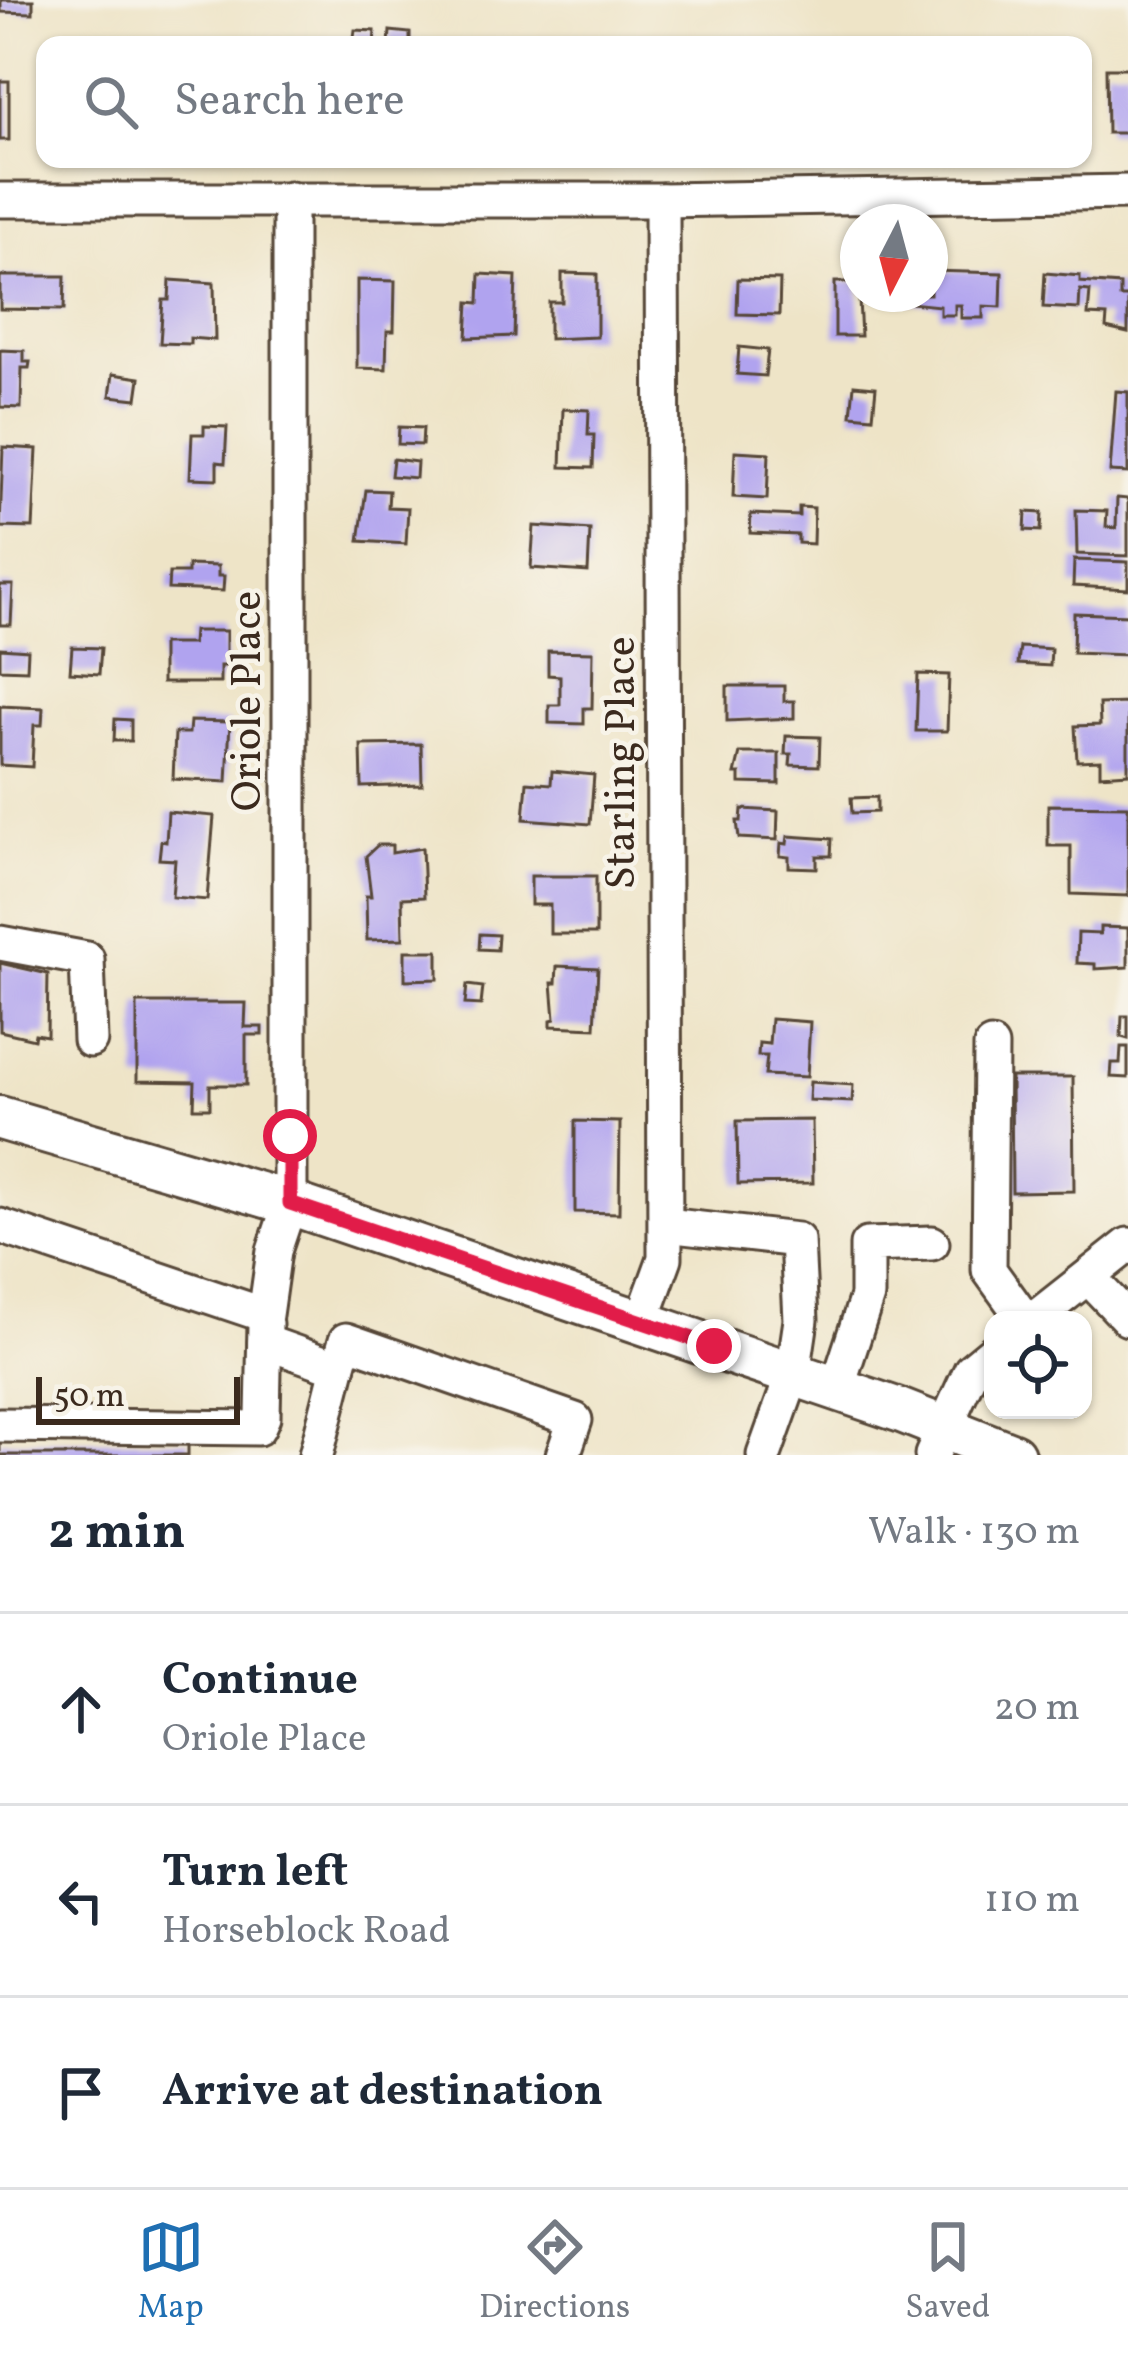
<!DOCTYPE html>
<html lang="en">
<head>
<meta charset="utf-8">
<style>
  :root { --surface:#fff; --page:#f6f6f7; --text:#1f2937; --muted:#747a83; --line:#e0e1e3; --accent:#1f6fb2 }
  body { margin:0; font-family:Vollkorn,serif; background:var(--page); color:var(--text) }
  .controls { position:absolute; right:36px; bottom:36px; display:grid; overflow:hidden; border-radius:24px; box-shadow:0 3px 9px #0004 }
  .controls button { width:108px; height:108px; display:grid; place-items:center; padding:0; border:0; border-bottom:3px solid var(--line); background:var(--surface); color:var(--text); font:60px sans-serif }
  .compass { position:absolute; left:840px; top:204px; width:108px; height:108px; border-radius:50%; background:var(--surface); box-shadow:0 3px 9px #0004; rotate:186deg }
  .scale { position:absolute; left:36px; bottom:30px; width:204px; box-sizing:border-box; padding-left:12px; border:6px solid #3b2a1e; border-top:0; font-size:33px; line-height:42px; white-space:nowrap; color:#3b2a1e; -webkit-text-stroke:9px #f7f3e8; paint-order:stroke }
  .stop { position:absolute; width:36px; height:36px; margin:-27px; border:9px solid #e11d48; border-radius:50%; background:#fff }
  .stop.end { background:#e11d48; border-color:#fff; box-shadow:0 3px 12px #0008 }
  .list { margin:0; padding:0; list-style:none }
  h2 { display:flex; justify-content:space-between; align-items:center; height:156px; margin:0; padding:0 48px; font-size:51px }
  h2 small { font-size:39px; font-weight:400; color:var(--muted) }
  .list li { display:grid; grid-template-columns:78px 1fr auto; gap:36px; align-items:center; box-sizing:border-box; height:192px; padding:0 48px; border-top:3px solid var(--line) }
  .list b { display:block; font-size:45px; white-space:nowrap }
  .list p { margin:0; font-size:39px; white-space:nowrap; color:var(--muted) }
  .list em { font-size:39px; font-style:normal; color:var(--muted) }
  .icon { flex:none; width:66px; height:66px; fill:none; stroke:currentColor; stroke-width:2; stroke-linecap:round; stroke-linejoin:round }
  .map { position:relative; flex:none; width:1128px; height:1455px; overflow:hidden }
  .search { position:absolute; background:var(--surface); box-shadow:0 3px 9px #0004; left:36px; right:36px; top:36px; height:132px; display:flex; align-items:center; gap:30px; box-sizing:border-box; padding:0 42px; border-radius:24px; color:var(--muted); font-size:45px }
  .sheet { height:732px; background:var(--surface) }
  nav { display:flex; justify-content:space-around; align-items:center; box-sizing:border-box; height:168px; border-top:3px solid var(--line); background:var(--surface); font-size:33px; color:var(--muted) }
  nav a { display:grid; justify-items:center; gap:6px }
  nav .on { color:var(--accent) }
  .map>svg:first-child { display:block }
  .building { fill:#b0a3ef }
  .lines { fill:none; stroke-linecap:round; stroke-linejoin:round }
  .minor-casing { stroke:#564637; stroke-width:39 }
  .major-casing { stroke:#564637; stroke-width:48 }
  .minor { stroke:#fff; stroke-width:33 }
  .major { stroke:#fff; stroke-width:42 }
  .route { stroke:#e11d48; stroke-width:15 }
  .labels { text-anchor:middle; stroke-width:9; stroke-linejoin:round; paint-order:stroke }
  .street-label { font-size:42px; fill:#3b2a1e; stroke:#f7f3e8 }
</style>
</head>
<body>
<div class="map">
<svg width="1128" height="1455" viewBox="0 0 1128 1455">
  <rect width="100%" height="100%" fill="#f7f3e8"/>
  <filter id="ink" filterUnits="userSpaceOnUse"><feTurbulence type="fractalNoise" baseFrequency=".00833" numOctaves="2"/><feDisplacementMap in="SourceGraphic" scale="24" xChannelSelector="R" yChannelSelector="G"/><feConvolveMatrix kernelMatrix="1 2 1 2 8 2 1 2 1" color-interpolation-filters="sRGB"/></filter>
  <filter id="wash" filterUnits="userSpaceOnUse"><feTurbulence type="fractalNoise" baseFrequency=".004" numOctaves="4" result="noise"/><feDisplacementMap in="SourceGraphic" scale="48" xChannelSelector="R" yChannelSelector="G"/><feGaussianBlur stdDeviation="2.7" result="paint"/><feColorMatrix in="noise" values="0 0 0 0 0 0 0 0 0 0 0 0 0 0 0 0 0 1.4 0 .05"/><feComposite in="paint" operator="in"/></filter>
  <g filter="url(#wash)">
    <rect width="100%" height="100%" fill="#eee4c7"/>
    <g id="blocks">
      <g class="building">
        <polygon points="1,0 33,0 33,13 1,12"/>
        <polygon points="355,30 375,31 374,45 353,45"/>
        <polygon points="390,31 410,33 410,45 389,45"/>
        <polygon points="1106,68 1128,68 1128,133 1107,133"/>
        <rect x="0" y="81" width="9" height="59"/>
        <polygon points="930,271 1002,273 1001,307 983,306 983,318 961,318 961,305 955,305 955,315 940,315 940,306 891,301 891,294 930,294"/>
        <polygon points="562,273 597,274 597,337 549,339 549,302 562,302"/>
        <polygon points="1045,273 1080,276 1080,282 1120,285 1120,297 1128,297 1128,333 1106,328 1107,316 1088,315 1090,291 1080,290 1079,309 1043,307"/>
        <polygon points="480,274 516,276 514,336 467,338 469,302 479,303"/>
        <polygon points="0,276 65,276 64,310 0,309"/>
        <polygon points="738,279 780,280 779,315 737,314"/>
        <polygon points="170,280 214,283 215,340 190,338 190,344 160,343 163,300 169,300"/>
        <polygon points="357,280 395,281 394,331 387,331 386,369 357,368"/>
        <polygon points="835,282 858,282 861,336 835,336"/>
        <polygon points="739,347 768,350 765,376 737,374"/>
        <polygon points="0,350 24,351 24,362 30,362 29,368 22,368 21,408 0,407"/>
        <polygon points="113,374 140,378 137,399 110,396"/>
        <polygon points="854,385 876,387 873,417 851,415"/>
        <polygon points="1116,391 1128,392 1128,473 1110,472"/>
        <polygon points="563,409 589,410 588,435 594,435 593,468 561,467"/>
        <polygon points="204,426 227,427 225,463 217,462 217,479 190,478 192,434 204,434"/>
        <polygon points="399,427 423,428 422,445 398,444"/>
        <polygon points="3,447 37,449 33,528 0,527"/>
        <polygon points="735,451 769,453 767,499 733,497"/>
        <polygon points="393,459 417,462 416,478 391,476"/>
        <polygon points="366,490 389,491 388,507 408,508 406,544 359,541"/>
        <polygon points="1117,498 1128,499 1128,556 1077,554 1076,510 1107,511 1106,527 1116,528"/>
        <polygon points="799,507 814,508 813,544 798,543 798,535 750,533 751,514 799,516"/>
        <polygon points="1026,512 1042,513 1041,531 1025,530"/>
        <polygon points="534,526 590,530 588,572 531,568"/>
        <polygon points="1074,560 1128,562 1128,589 1073,586"/>
        <polygon points="188,565 218,566 218,576 224,576 223,591 168,589 169,573 188,573"/>
        <polygon points="0,585 13,585 11,625 0,625"/>
        <polygon points="1074,613 1128,615 1128,655 1073,653"/>
        <polygon points="193,631 226,631 226,666 220,666 220,683 162,683 162,644 192,644"/>
        <polygon points="72,647 101,648 99,674 70,672"/>
        <polygon points="1020,647 1051,649 1050,666 1018,664"/>
        <polygon points="0,648 28,650 27,670 0,669"/>
        <polygon points="548,651 593,652 592,708 584,708 584,724 549,723 549,705 560,705 560,676 548,675"/>
        <polygon points="918,674 949,675 947,731 916,731"/>
        <polygon points="727,686 784,686 784,701 794,701 794,718 727,721"/>
        <polygon points="1128,703 1128,773 1100,775 1100,760 1077,761 1075,726 1100,725 1099,704"/>
        <polygon points="0,706 43,708 42,725 34,725 32,767 0,765"/>
        <polygon points="115,719 131,720 131,741 114,741"/>
        <polygon points="190,721 230,722 227,782 173,779 175,733 189,733"/>
        <polygon points="786,736 820,737 819,766 790,765 791,754 785,754"/>
        <polygon points="421,744 422,785 362,787 361,745"/>
        <polygon points="740,753 779,753 779,784 740,783 740,774 735,774"/>
        <polygon points="552,771 594,775 590,824 524,819 527,782 551,784"/>
        <polygon points="877,797 877,812 852,813 851,798"/>
        <polygon points="1048,805 1128,806 1128,896 1071,894 1071,846 1048,846"/>
        <polygon points="742,809 778,811 777,840 739,838 737,821 741,821"/>
        <polygon points="168,812 214,816 207,900 172,897 175,860 159,859 161,841 166,842"/>
        <polygon points="788,836 832,839 831,856 817,856 817,868 789,867 789,857 780,856 781,843 787,844"/>
        <polygon points="378,845 392,845 392,853 422,848 424,897 402,898 403,939 367,940 366,896 371,896 366,856"/>
        <polygon points="531,876 596,876 596,934 550,934 550,905 531,905"/>
        <polygon points="1100,927 1128,928 1128,967 1095,969 1095,964 1077,963 1078,933 1100,934"/>
        <polygon points="480,934 498,935 497,950 479,949"/>
        <polygon points="405,951 438,951 438,979 405,980"/>
        <polygon points="0,963 48,974 47,1036 35,1034 34,1039 0,1031"/>
        <polygon points="557,966 598,968 595,1028 551,1026 551,1020 555,1019 552,983 556,983"/>
        <polygon points="467,985 483,987 481,1005 465,1004"/>
        <polygon points="137,1003 246,1003 245,1027 262,1027 262,1035 246,1035 246,1085 210,1085 210,1108 194,1108 195,1082 137,1081"/>
        <polygon points="1122,1016 1128,1016 1128,1039 1121,1037"/>
        <polygon points="771,1019 810,1022 807,1077 765,1075 767,1056 758,1056 759,1043 769,1044"/>
        <polygon points="1121,1047 1128,1047 1128,1078 1111,1077 1112,1063 1120,1063"/>
        <polygon points="1011,1077 1073,1077 1074,1191 1012,1192"/>
        <polygon points="810,1082 853,1085 852,1102 809,1100"/>
        <polygon points="812,1120 813,1183 738,1184 737,1121"/>
        <polygon points="575,1121 620,1122 619,1213 575,1212"/>
        <rect x="0" y="1441" width="188" height="14"/>
      </g>
    </g>
  </g>
  <g filter="url(#ink)">
    <use href="#blocks" fill-opacity="0" stroke="#564637" stroke-width="3"/>
    <g class="lines">
      <g class="minor-casing">
        <g id="minor">
          <polyline points="0,200 662,200 1128,192"/>
          <polyline points="0,943 87,959 90,1040"/>
          <polyline points="991,1046 989,1270 1025,1320"/>
          <polyline points="666,1225 797,1240 801,1320 793,1374 764,1455"/>
          <polyline points="0,1226 265,1315 274,1251 290,1203 290,199"/>
          <polyline points="1088,1277 1128,1319"/>
          <polyline points="1033,1320 1128,1245"/>
          <polyline points="642,1321 665,1258 662,200"/>
          <polyline points="265,1342 338,1368 346,1340 575,1420 563,1455"/>
          <polyline points="837,1388 867,1296 867,1245 932,1243"/>
          <polyline points="0,1425 258,1428 263,1417 265,1324"/>
          <polyline points="316,1455 338,1368"/>
          <polyline points="932,1455 971,1370 993,1352"/>
        </g>
      </g>
      <g class="major-casing">
        <polyline id="major" points="0,1118 290,1203 899,1410 1013,1455"/>
      </g>
      <use href="#minor" class="minor"/>
      <use href="#major" class="major"/>
    </g>
  </g>
  <g class="lines" filter="url(#ink)">
    <polyline class="route" points="290,1136 290,1203 714,1346"/>
  </g>
  <g class="labels">
    <g class="street-label">
      <text transform="translate(245 701) rotate(-90)" y="15">Oriole Place</text>
      <text transform="translate(619 763) rotate(-90)" y="15">Starling Place</text>
    </g>
  </g>
</svg>
<div class="controls">
<button><svg class="icon" aria-label="locate" viewBox="0 0 24 24"><circle cx="12" cy="12" r="6"/><path d="M12 2v4M12 18v4M2 12h4M18 12h4"/></svg></button>
</div>
<svg class="compass" viewBox="-18 -18 36 36"><path d="M0-13l5 13h-10z" fill="#e53935"/><path d="M0 13l5-13h-10z" fill="#747a83"/></svg>
<div class="scale">50 m</div>
<div class="stop" style="left:290px;top:1136px"></div>
<div class="stop end" style="left:714px;top:1346px"></div>
<div class="search"><svg class="icon" aria-label="search" viewBox="0 0 24 24"><circle cx="10" cy="10" r="6"/><path d="M15 15l6 6"/></svg>Search here</div>
</div>
<section class="sheet">
<h2>2 min<small>Walk · 130 m</small></h2>
<ul class="list">
<li><svg class="icon" aria-label="ahead" viewBox="0 0 24 24"><path d="M12 20V5M6 11l6-6 6 6"/></svg><div><b>Continue</b><p>Oriole Place</p></div><em>20 m</em></li>
<li><svg class="icon" aria-label="left" viewBox="0 0 24 24"><path d="M17 20v-9H6M10 6l-5 5 5 5"/></svg><div><b>Turn left</b><p>Horseblock Road</p></div><em>110 m</em></li>
<li><svg class="icon" aria-label="arrive" viewBox="0 0 24 24"><path d="M6 21V4h12l-3 4 3 4H6"/></svg><div><b>Arrive at destination</b></div></li>
</ul>
</section>
<nav>
<a class="on"><svg class="icon" aria-label="map" viewBox="0 0 24 24"><path d="M3 6l6-2 6 2 6-2v14l-6 2-6-2-6 2zM9 4v14M15 6v14"/></svg>Map</a>
<a><svg class="icon" aria-label="directions" viewBox="0 0 24 24"><path d="M12 3l9 9-9 9-9-9zM9 14v-3h6M13 9l2 2-2 2"/></svg>Directions</a>
<a><svg class="icon" aria-label="saved" viewBox="0 0 24 24"><path d="M7 4h10v16l-5-4-5 4z"/></svg>Saved</a>
</nav>
</body>
</html>
